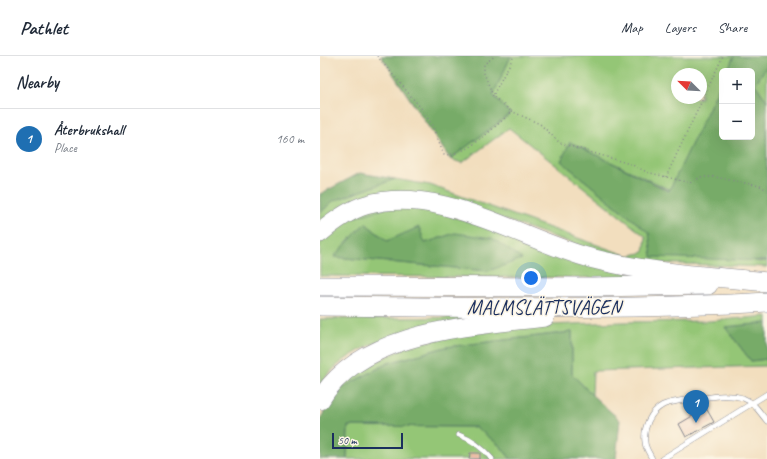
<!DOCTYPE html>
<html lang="en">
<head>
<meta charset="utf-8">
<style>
  :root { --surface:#fff; --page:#f6f6f7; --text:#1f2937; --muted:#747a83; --line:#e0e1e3; --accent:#1f6fb2 }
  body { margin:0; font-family:Caveat,sans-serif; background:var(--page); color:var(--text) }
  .controls { position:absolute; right:12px; top:12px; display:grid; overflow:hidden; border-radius:6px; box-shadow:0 4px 16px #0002 }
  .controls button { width:36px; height:36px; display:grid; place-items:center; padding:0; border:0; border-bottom:1px solid var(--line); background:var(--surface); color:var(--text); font:20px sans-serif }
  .compass { position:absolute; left:351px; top:12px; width:36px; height:36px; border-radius:50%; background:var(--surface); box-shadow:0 4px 16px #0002; rotate:294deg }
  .scale { position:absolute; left:12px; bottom:10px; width:71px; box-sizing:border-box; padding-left:4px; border:2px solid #1b2f5e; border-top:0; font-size:11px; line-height:14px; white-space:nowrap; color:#1b2f5e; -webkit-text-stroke:3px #fcf5e5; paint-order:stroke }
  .you { position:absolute; left:211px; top:222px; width:14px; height:14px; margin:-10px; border:3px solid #fff; border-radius:50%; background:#1a73e8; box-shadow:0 0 0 6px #1a73e833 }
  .badge { display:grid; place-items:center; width:26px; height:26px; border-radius:50%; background:var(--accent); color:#fff; font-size:13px; font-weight:700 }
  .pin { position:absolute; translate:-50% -33px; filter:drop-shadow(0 1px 2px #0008) }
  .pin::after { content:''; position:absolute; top:21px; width:14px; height:12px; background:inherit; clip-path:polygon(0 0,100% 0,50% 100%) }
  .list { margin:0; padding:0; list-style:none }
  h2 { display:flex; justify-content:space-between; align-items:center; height:52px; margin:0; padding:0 16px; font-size:17px }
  h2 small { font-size:13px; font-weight:400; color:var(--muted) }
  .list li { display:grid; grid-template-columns:26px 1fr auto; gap:12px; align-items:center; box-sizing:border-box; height:60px; padding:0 16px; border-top:1px solid var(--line) }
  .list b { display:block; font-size:15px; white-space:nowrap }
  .list p { margin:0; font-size:13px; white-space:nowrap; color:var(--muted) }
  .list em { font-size:13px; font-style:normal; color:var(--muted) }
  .map { position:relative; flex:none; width:447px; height:403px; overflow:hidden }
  header { display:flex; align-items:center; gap:24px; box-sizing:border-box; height:56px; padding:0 20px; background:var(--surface); border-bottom:1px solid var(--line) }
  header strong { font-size:19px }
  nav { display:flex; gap:22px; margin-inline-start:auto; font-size:14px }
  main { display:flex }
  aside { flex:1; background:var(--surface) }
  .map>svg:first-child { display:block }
  .green { fill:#94c676; stroke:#587a6a; fill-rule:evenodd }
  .forest { fill:#77ab67; stroke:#496d62 }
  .building { fill:#e9b49d }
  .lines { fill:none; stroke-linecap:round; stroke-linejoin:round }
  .service-casing { stroke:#86868e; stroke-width:6 }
  .motorway-casing { stroke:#86868e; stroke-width:20 }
  .path { stroke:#86868e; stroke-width:1.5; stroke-dasharray:1 3; stroke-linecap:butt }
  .service { stroke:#fff; stroke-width:5 }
  .motorway { stroke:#fff; stroke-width:19 }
  .labels { text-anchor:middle; stroke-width:3; stroke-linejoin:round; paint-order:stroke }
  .street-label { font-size:20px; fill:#1b2f5e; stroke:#fcf5e5 }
</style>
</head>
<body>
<header>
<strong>Pathlet</strong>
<nav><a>Map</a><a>Layers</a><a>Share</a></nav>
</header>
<main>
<aside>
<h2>Nearby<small></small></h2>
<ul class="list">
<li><span class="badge">1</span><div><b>Återbrukshall</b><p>Place</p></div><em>160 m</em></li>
</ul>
</aside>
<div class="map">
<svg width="447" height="403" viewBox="0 0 447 403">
  <rect width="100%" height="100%" fill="#fcf5e5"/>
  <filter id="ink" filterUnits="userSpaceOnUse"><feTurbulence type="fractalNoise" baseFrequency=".025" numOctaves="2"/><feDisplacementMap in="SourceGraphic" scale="8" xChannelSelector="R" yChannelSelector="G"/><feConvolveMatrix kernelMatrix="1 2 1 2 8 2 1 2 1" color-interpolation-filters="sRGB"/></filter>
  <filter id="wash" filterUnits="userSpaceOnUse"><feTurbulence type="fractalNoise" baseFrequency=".012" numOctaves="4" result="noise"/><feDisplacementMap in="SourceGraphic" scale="16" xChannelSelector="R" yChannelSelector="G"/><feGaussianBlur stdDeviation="0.9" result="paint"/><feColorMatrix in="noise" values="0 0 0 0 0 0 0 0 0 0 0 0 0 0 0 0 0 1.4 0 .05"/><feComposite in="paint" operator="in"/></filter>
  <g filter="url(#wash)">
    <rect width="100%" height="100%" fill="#f2debe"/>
    <g class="green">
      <path d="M191 0H414L407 15H402V25L350 134 251 87 241 105 329 177 439 206 447 205V211L333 207 286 199 122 142 0 168V157L13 145 75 123 110 129 308 200 324 196 326 181 189 72 142 107 130 103 190 58 173 39ZM357 18H381V42H357Z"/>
      <polygon points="447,10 447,45 435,28"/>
      <path d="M70 151H103L322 222 0 220V188L4 182 31 162ZM45 167 67 185 105 187 135 177 168 215 14 201Z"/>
      <polygon points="447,260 447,267 405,271 431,305 447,303 447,310 273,315 272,339 252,318 252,276 126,291 68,307 14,336 33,317 86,291 126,281 203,270 301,266 390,265"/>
      <path d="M155 261C104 274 31 281 0 329V263Z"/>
      <polygon points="28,370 156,371 179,389 191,403 27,403"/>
    </g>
    <g class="forest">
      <polygon points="61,0 191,0 173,39 190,58 130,103"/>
      <polygon points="414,0 447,0 447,10 435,28 447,45 447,205 332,201 329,177 241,105 250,86 349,135 402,25 402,81 432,81 432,15 407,15"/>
      <polygon points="40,117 75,123 13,145 0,157 0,138"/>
      <polygon points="45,167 67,185 99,171 105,187 135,177 172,182 202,203 168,215 14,201"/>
      <polygon points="447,267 447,303 431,305 405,271"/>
      <polygon points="252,276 252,318 272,339 300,364 296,403 191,403 179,389 156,371 28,370 27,403 0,403 0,364 14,336 68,307 126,291"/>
    </g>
    <g id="blocks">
      <g class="building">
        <polygon points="386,352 394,366 366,381 359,368"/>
        <polygon points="150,397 160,397 160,403 149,403"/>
      </g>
    </g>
  </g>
  <g filter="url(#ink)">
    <use href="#blocks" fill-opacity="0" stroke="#86868e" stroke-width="1"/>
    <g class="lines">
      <g class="service-casing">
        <g id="service">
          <path d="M139 379C153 384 162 391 172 403"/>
          <path d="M332 403C330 398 325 392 325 386 323 372 330 356 343 349 352 345 372 343 383 342 396 340 410 338 423 342 434 346 440 357 447 365"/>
          <polyline points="342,403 447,338"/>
        </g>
      </g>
      <g class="motorway-casing">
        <g id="motorway">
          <path d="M0 177C13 166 29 154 46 149 120 128 200 183 270 202 327 217 388 220 447 226"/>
          <polyline points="0,230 272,231 388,229"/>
          <path d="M0 250C149 251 298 255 447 246"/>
          <path d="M0 344C42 274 152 270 225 261"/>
        </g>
      </g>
      <g class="path">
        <path d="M57 0 101 52 112 69 124 99C151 98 170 73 190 58L191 55 174 41V37L194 0"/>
        <polyline points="173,40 164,17 164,8 175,0"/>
        <polyline points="191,55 220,68 240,87 310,108 327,116 370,127 381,121 395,121 440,130 447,134"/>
        <polyline points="346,121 403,0"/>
      </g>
      <use href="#service" class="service"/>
      <use href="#motorway" class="motorway"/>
    </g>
  </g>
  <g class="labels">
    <g class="street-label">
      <text x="224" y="258">MALMSLÄTTSVÄGEN</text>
    </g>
  </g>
</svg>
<div class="controls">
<button>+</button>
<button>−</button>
</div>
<svg class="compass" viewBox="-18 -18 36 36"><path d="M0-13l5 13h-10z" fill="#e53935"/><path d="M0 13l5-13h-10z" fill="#747a83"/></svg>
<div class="scale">50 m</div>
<div class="you"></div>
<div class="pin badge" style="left:376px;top:367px">1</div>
</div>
</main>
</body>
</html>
